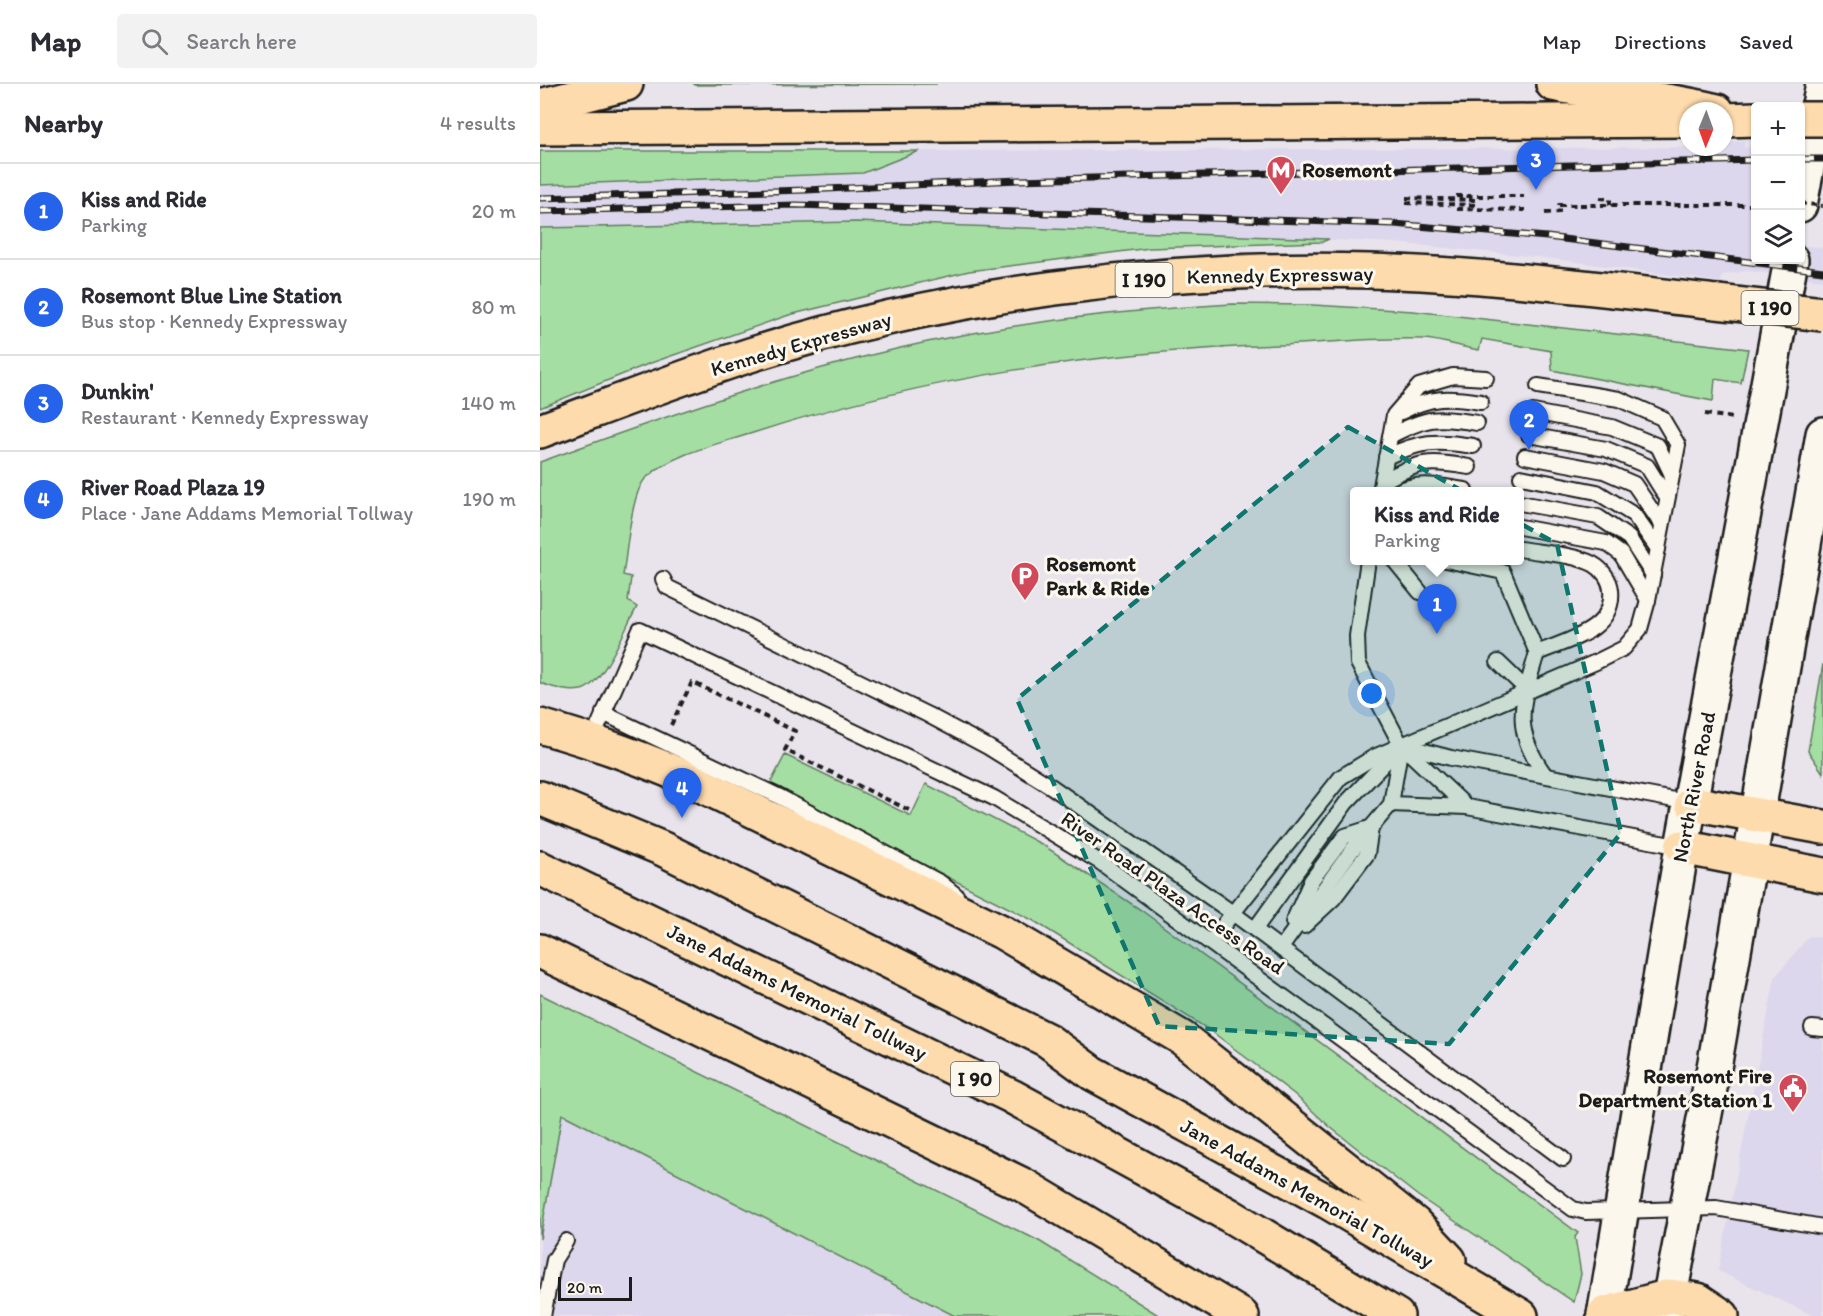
<!DOCTYPE html>
<html lang="en">
<head>
<meta charset="utf-8">
<style>
  :root { --surface:#fff; --page:#f2f2f3; --text:#2b2b33; --muted:#7c7c81; --line:#e1e1e2; --accent:#2563eb }
  body { margin:0; font-family:Itim,sans-serif; background:var(--page); color:var(--text) }
  .controls { position:absolute; right:18px; top:18px; display:grid; overflow:hidden; border-radius:6px; box-shadow:0 2px 4px #0004 }
  .controls button { width:54px; height:54px; display:grid; place-items:center; padding:0; border:0; border-bottom:2px solid var(--line); background:var(--surface); color:var(--text); font:30px sans-serif }
  .compass { position:absolute; left:1139px; top:18px; width:54px; height:54px; border-radius:50%; background:var(--surface); box-shadow:0 2px 4px #0004; rotate:181deg }
  .scale { position:absolute; left:18px; bottom:15px; width:74px; box-sizing:border-box; padding-left:6px; border:3px solid #1c1c1c; border-top:0; font-size:16px; line-height:21px; white-space:nowrap; color:#1c1c1c; -webkit-text-stroke:4px #fbf7ec; paint-order:stroke }
  .you { position:absolute; left:832px; top:610px; width:21px; height:21px; margin:-15px; border:4px solid #fff; border-radius:50%; background:#1a73e8; box-shadow:0 0 0 9px #1a73e833 }
  .badge { display:grid; place-items:center; width:39px; height:39px; border-radius:50%; background:var(--accent); color:#fff; font-size:20px; font-weight:700 }
  .pin { position:absolute; translate:-50% -50px; filter:drop-shadow(0 2px 3px #0008) }
  .pin::after { content:''; position:absolute; top:32px; width:21px; height:18px; background:inherit; clip-path:polygon(0 0,100% 0,50% 100%) }
  .popup { position:absolute; left:810px; top:403px; width:174px; height:78px; box-sizing:border-box; display:grid; place-content:center; border-radius:6px; background:var(--surface); filter:drop-shadow(0 2px 4px #0005); font-size:20px; white-space:nowrap; color:var(--muted) }
  .popup b { font-size:22px; color:var(--text) }
  .popup::after { content:''; position:absolute; left:50%; top:100%; margin-left:-12px; border:12px solid transparent; border-top-color:var(--surface) }
  .list { margin:0; padding:0; list-style:none }
  h2 { display:flex; justify-content:space-between; align-items:center; height:78px; margin:0; padding:0 24px; font-size:26px }
  h2 small { font-size:20px; font-weight:400; color:var(--muted) }
  .list li { display:grid; grid-template-columns:39px 1fr auto; gap:18px; align-items:center; box-sizing:border-box; height:96px; padding:0 24px; border-top:2px solid var(--line) }
  .list b { display:block; font-size:22px; white-space:nowrap }
  .list p { margin:0; font-size:20px; white-space:nowrap; color:var(--muted) }
  .list em { font-size:20px; font-style:normal; color:var(--muted) }
  .icon { flex:none; width:33px; height:33px; fill:none; stroke:currentColor; stroke-width:2; stroke-linecap:round; stroke-linejoin:round }
  .map { position:relative; flex:none; width:1283px; height:1232px; overflow:hidden }
  header { display:flex; align-items:center; gap:36px; box-sizing:border-box; height:84px; padding:0 30px; background:var(--surface); border-bottom:2px solid var(--line) }
  header strong { font-size:28px }
  nav { display:flex; gap:33px; margin-inline-start:auto; font-size:21px }
  .search { width:420px; height:54px; background:var(--page); display:flex; align-items:center; gap:15px; box-sizing:border-box; padding:0 21px; border-radius:6px; color:var(--muted); font-size:22px }
  main { display:flex }
  aside { flex:1; background:var(--surface) }
  .map>svg:first-child { display:block }
  .built { fill:#dcd7ec }
  .green { fill:#a5dea3; stroke:#607d60; stroke-width:1.5 }
  .lines { fill:none; stroke-linecap:round; stroke-linejoin:round }
  .lane-casing { stroke:#1c1c1c; stroke-width:18 }
  .secondary-casing { stroke:#1c1c1c; stroke-width:38 }
  .highway-casing { stroke:#1c1c1c; stroke-width:38 }
  .path { stroke:#1c1c1c; stroke-width:4; stroke-dasharray:6 4.5; stroke-linecap:butt }
  .lane { stroke:#fbf7ec; stroke-width:14 }
  .secondary { stroke:#fbf7ec; stroke-width:33 }
  .highway { stroke:#fedbac; stroke-width:33 }
  .rail-casing { stroke:#1c1c1c; stroke-width:7 }
  .rail { stroke:#fbf7ec; stroke-width:4.5; stroke-dasharray:14; stroke-linecap:butt }
  .highway-bridge-casing { stroke:#1c1c1c; stroke-width:38; stroke-linecap:butt }
  .path-bridge { stroke:#1c1c1c; stroke-width:4; stroke-dasharray:6 4.5; stroke-linecap:butt }
  .highway-bridge { stroke:#fedbac; stroke-width:33 }
  .marked { fill:#0f766e; fill-opacity:0.2; stroke:#0f766e; stroke-width:4.5; stroke-dasharray:12 8; stroke-linejoin:round }
  .labels { text-anchor:middle; stroke-width:6; stroke-linejoin:round; paint-order:stroke }
  .shield { fill:#fbf7ec; stroke:#5f5e5a; stroke-width:1.5 }
  .shield-label { font-size:20px; font-weight:bold; fill:#1c1c1c }
  .poi-label { font-size:21px; font-weight:bold; fill:#1c1c1c; stroke:#fbf7ec; text-anchor:start }
  .street-label { font-size:21px; fill:#1c1c1c; stroke:#fbf7ec }
</style>
</head>
<body>
<header>
<strong>Map</strong>
<div class="search"><svg class="icon" aria-label="search" viewBox="0 0 24 24"><circle cx="10" cy="10" r="6"/><path d="M15 15l6 6"/></svg>Search here</div>
<nav><a>Map</a><a>Directions</a><a>Saved</a></nav>
</header>
<main>
<aside>
<h2>Nearby<small>4 results</small></h2>
<ul class="list">
<li><span class="badge">1</span><div><b>Kiss and Ride</b><p>Parking</p></div><em>20 m</em></li>
<li><span class="badge">2</span><div><b>Rosemont Blue Line Station</b><p>Bus stop · Kennedy Expressway</p></div><em>80 m</em></li>
<li><span class="badge">3</span><div><b>Dunkin'</b><p>Restaurant · Kennedy Expressway</p></div><em>140 m</em></li>
<li><span class="badge">4</span><div><b>River Road Plaza 19</b><p>Place · Jane Addams Memorial Tollway</p></div><em>190 m</em></li>
</ul>
</aside>
<div class="map">
<svg width="1283" height="1232" viewBox="0 0 1283 1232">
  <rect width="100%" height="100%" fill="#e9e4ec"/>
  <filter id="ink" filterUnits="userSpaceOnUse"><feTurbulence type="fractalNoise" baseFrequency=".0167" numOctaves="2"/><feDisplacementMap in="SourceGraphic" scale="12" xChannelSelector="R" yChannelSelector="G"/><feConvolveMatrix kernelMatrix="1 2 1 2 8 2 1 2 1" color-interpolation-filters="sRGB"/></filter>
  <g filter="url(#ink)">
    <g class="built">
      <polygon points="1205,56 1204,63 1215,65 1216,176 1260,176 1261,161 1283,164 1283,196 1207,187 1182,191 1181,198 1007,174 855,159 694,151 316,138 0,144 0,101 323,89 379,67 1184,63 1184,59"/>
      <polygon points="1269,852 1283,854 1283,1232 1274,1232 1178,1187 1235,893"/>
      <polygon points="21,1030 415,1232 0,1232 0,1155"/>
    </g>
    <g class="green">
      <polygon points="154,0 397,0 155,1"/>
      <polygon points="0,67 379,67 323,89 0,101"/>
      <polygon points="316,138 789,155 782,158 610,164 429,187 249,231 108,280 0,324 0,144"/>
      <path d="M692 220 773 221 873 227 1208 265 1201 299 1175 295 1173 317 1012 286 1011 267 942 255 939 266C921 263 901 256 883 255 835 253 786 259 739 261 557 268 389 292 216 348 180 360 134 368 106 394 91 408 87 469 83 491L91 493 88 517 97 523C86 542 63 602 41 606 27 609 13 603 0 599V378C143 326 289 274 439 248 523 233 607 225 692 220Z"/>
      <polygon points="1283,580 1283,689 1268,667"/>
      <polygon points="245,671 371,732 386,700 503,761 601,826 1038,1149 1035,1153 1041,1190 1034,1218 878,1112 790,1043 754,1010 671,947 494,837 229,702"/>
      <polygon points="0,910 499,1157 620,1232 415,1232 22,1030 0,1155"/>
    </g>
    <g class="lines">
      <g class="lane-casing">
        <g id="lane">
          <path d="M861 328C892 312 908 313 941 318"/>
          <polyline points="993,328 1072,343 1118,362 1132,391"/>
          <polyline points="989,351 1066,365 1107,382 1127,414"/>
          <path d="M850 352C886 333 897 332 937 339"/>
          <polyline points="985,372 1064,387 1094,400 1122,441"/>
          <path d="M846 373C880 357 896 356 933 362"/>
          <polyline points="981,393 1057,408 1094,431 1118,465"/>
          <path d="M842 398C878 377 888 376 929 383"/>
          <polyline points="840,408 854,331 879,302 913,292 946,294"/>
          <path d="M857 408C878 396 903 403 925 406"/>
          <polyline points="980,419 1058,433 1089,454 1113,491"/>
          <polyline points="980,443 1066,459 1081,470 1108,516"/>
          <path d="M980 465C1002 469 1033 470 1053 480 1062 485 1070 495 1071 506 1075 547 1027 556 997 569"/>
          <polyline points="828,476 817,552 818,579 861,661 927,723"/>
          <polyline points="854,476 880,508"/>
          <polyline points="906,476 963,488 997,569"/>
          <polyline points="123,495 127,503 388,631 448,663 512,703 694,830 1023,1075"/>
          <path d="M997 569C982 620 971 644 1005 691"/>
          <polyline points="958,578 987,606"/>
          <polyline points="63,629 238,712 401,799 416,811"/>
          <polyline points="52,656 100,546 454,714 560,778 1033,1125 1046,1128 1176,1124 1283,1143"/>
          <polyline points="861,661 911,674 1150,719"/>
          <polyline points="851,720 927,723 1142,763"/>
          <polyline points="753,838 771,797 801,757 805,752 830,744"/>
          <polyline points="764,842 793,815 827,770 831,744"/>
          <polyline points="715,845 806,719 856,667"/>
          <polyline points="670,858 801,693 834,673 1056,578 1084,564 1100,545 1108,516 1138,361 1122,334 1079,315 998,302"/>
          <polyline points="741,864 812,766 851,720 861,661"/>
          <polyline points="1272,944 1283,945"/>
          <polyline points="3,1232 14,1176 26,1157"/>
        </g>
      </g>
      <g class="secondary-casing">
        <g id="secondary">
          <polyline points="1260,121 1283,0"/>
          <polyline points="1064,1232 1142,763 1251,176"/>
          <polyline points="1126,1232 1175,978 1283,350"/>
        </g>
      </g>
      <g class="highway-casing">
        <g id="highway">
          <path d="M1013 0C1068 11 1123 13 1177 27"/>
          <polyline points="0,22 86,0"/>
          <polyline points="1184,36 1216,35"/>
          <polyline points="0,44 1148,36"/>
          <path d="M0 347C70 321 139 294 210 271 403 210 627 181 829 187 945 190 1061 205 1177 218"/>
          <path d="M0 642C53 657 103 674 153 697L462 848 642 954 875 1140 909 1176"/>
          <polyline points="0,714 123,765 507,956 552,989 788,1118 981,1232"/>
          <polyline points="1152,719 1283,743"/>
          <polyline points="1142,763 1283,791"/>
          <polyline points="0,784 471,1012 689,1131 857,1232"/>
          <polyline points="0,867 483,1101 702,1232"/>
          <polyline points="1064,1230 1130,1212 1158,1216 1182,1232"/>
        </g>
      </g>
      <g class="path">
        <polyline points="916,112 984,112"/>
        <polyline points="866,114 938,116"/>
        <polyline points="1060,114 1070,115 1070,121"/>
        <polyline points="866,119 938,121"/>
        <polyline points="917,125 985,126"/>
        <polyline points="1005,129 1019,128 1019,121 1216,121"/>
        <polyline points="1165,330 1194,334"/>
        <polyline points="131,641 152,598 255,647 245,666 373,728"/>
      </g>
      <use href="#lane" class="lane"/>
      <use href="#secondary" class="secondary"/>
      <use href="#highway" class="highway"/>
      <g class="rail-casing">
        <g id="rail">
          <polyline points="1260,75 1283,75"/>
          <polyline points="0,114 266,106 478,96 1216,76"/>
          <polyline points="0,127 256,121 854,140 1007,153 1283,187"/>
        </g>
      </g>
      <use href="#rail" class="rail"/>
      <g class="highway-bridge-casing">
        <g id="highway-bridge">
          <polyline points="1260,35 1283,35"/>
          <polyline points="1177,218 1283,230"/>
        </g>
      </g>
      <polyline class="path-bridge" points="1260,119 1283,122"/>
      <use href="#highway-bridge" class="highway-bridge"/>
    </g>
  </g>
  <path class="marked" d="M808 343 1017 460 1081 749 909 960 619 942 477 615Z"/>
  <defs>
    <g id="metro-pin" transform="scale(1.5)"><path d="M0 17L-7.5 6A9.5 9.5 0 1 1 7.5 6Z" fill="#d1495b" stroke="#fbf7ec"/><path d="M-5.5 5V-5H-3L0 0L3-5H5.5V5H3V-.5L0 4L-3-.5V5Z" fill="#fff"/></g>
    <g id="parking-pin" transform="scale(1.5)"><path d="M0 17L-7.5 6A9.5 9.5 0 1 1 7.5 6Z" fill="#d1495b" stroke="#fbf7ec"/><path d="M-3.5-5.5H1a3.5 3.5 0 0 1 0 7H-1V5.5H-3.5ZM-1-3.4V-.6H.8a1.4 1.4 0 0 0 0-2.8Z" fill="#fff"/></g>
    <g id="civic-pin" transform="scale(1.5)"><path d="M0 17L-7.5 6A9.5 9.5 0 1 1 7.5 6Z" fill="#d1495b" stroke="#fbf7ec"/><path d="M-.6-6.5H3V-4.5H.6V-3L4-1V1h2V6H-6V1h2V-1L-.6-3ZM-1.2 2.5V6h2.4V2.5Z" fill="#fff"/></g>
  </defs>
  <g fill-rule="evenodd">
    <use href="#metro-pin" x="741" y="86"/>
    <use href="#parking-pin" x="485" y="492"/>
    <use href="#civic-pin" x="1253" y="1004"/>
  </g>
  <g class="labels">
    <g class="shield">
      <rect x="575.5" y="179" width="57" height="34" rx="4.5"/>
      <rect x="1201.5" y="207" width="57" height="34" rx="4.5"/>
      <rect x="411" y="978" width="48" height="34" rx="4.5"/>
    </g>
    <g class="shield-label">
      <text x="604" y="203">I 190</text>
      <text x="1230" y="231">I 190</text>
      <text x="435" y="1002">I 90</text>
    </g>
    <g class="poi-label">
      <text x="762" y="93">Rosemont</text>
      <text x="506" y="487">Rosemont<tspan x="506" dy="24">Park &amp; Ride</tspan></text>
      <text x="1232" y="999" text-anchor="end">Rosemont Fire<tspan x="1232" dy="24">Department Station 1</tspan></text>
    </g>
    <g class="street-label">
      <text transform="translate(740 191) rotate(-1)" y="7">Kennedy Expressway</text>
      <text transform="translate(261 260) rotate(-16)" y="7">Kennedy Expressway</text>
      <text transform="translate(1154 703) rotate(-79)" y="7">North River Road</text>
      <text transform="translate(633 809) rotate(35)" y="7">River Road Plaza Access Road</text>
      <text transform="translate(257 908) rotate(26)" y="7">Jane Addams Memorial Tollway</text>
      <text transform="translate(767 1109) rotate(29)" y="7">Jane Addams Memorial Tollway</text>
    </g>
  </g>
</svg>
<div class="controls">
<button>+</button>
<button>−</button>
<button><svg class="icon" aria-label="layers" viewBox="0 0 24 24"><path d="M12 4l9 5-9 5-9-5zM3 14l9 5 9-5"/></svg></button>
</div>
<svg class="compass" viewBox="-18 -18 36 36"><path d="M0-13l5 13h-10z" fill="#e53935"/><path d="M0 13l5-13h-10z" fill="#7c7c81"/></svg>
<div class="scale">20 m</div>
<div class="you"></div>
<div class="pin badge" style="left:897px;top:550px">1</div>
<div class="popup"><b>Kiss and Ride</b>Parking</div>
<div class="pin badge" style="left:989px;top:366px">2</div>
<div class="pin badge" style="left:996px;top:106px">3</div>
<div class="pin badge" style="left:142px;top:734px">4</div>
</div>
</main>
</body>
</html>
